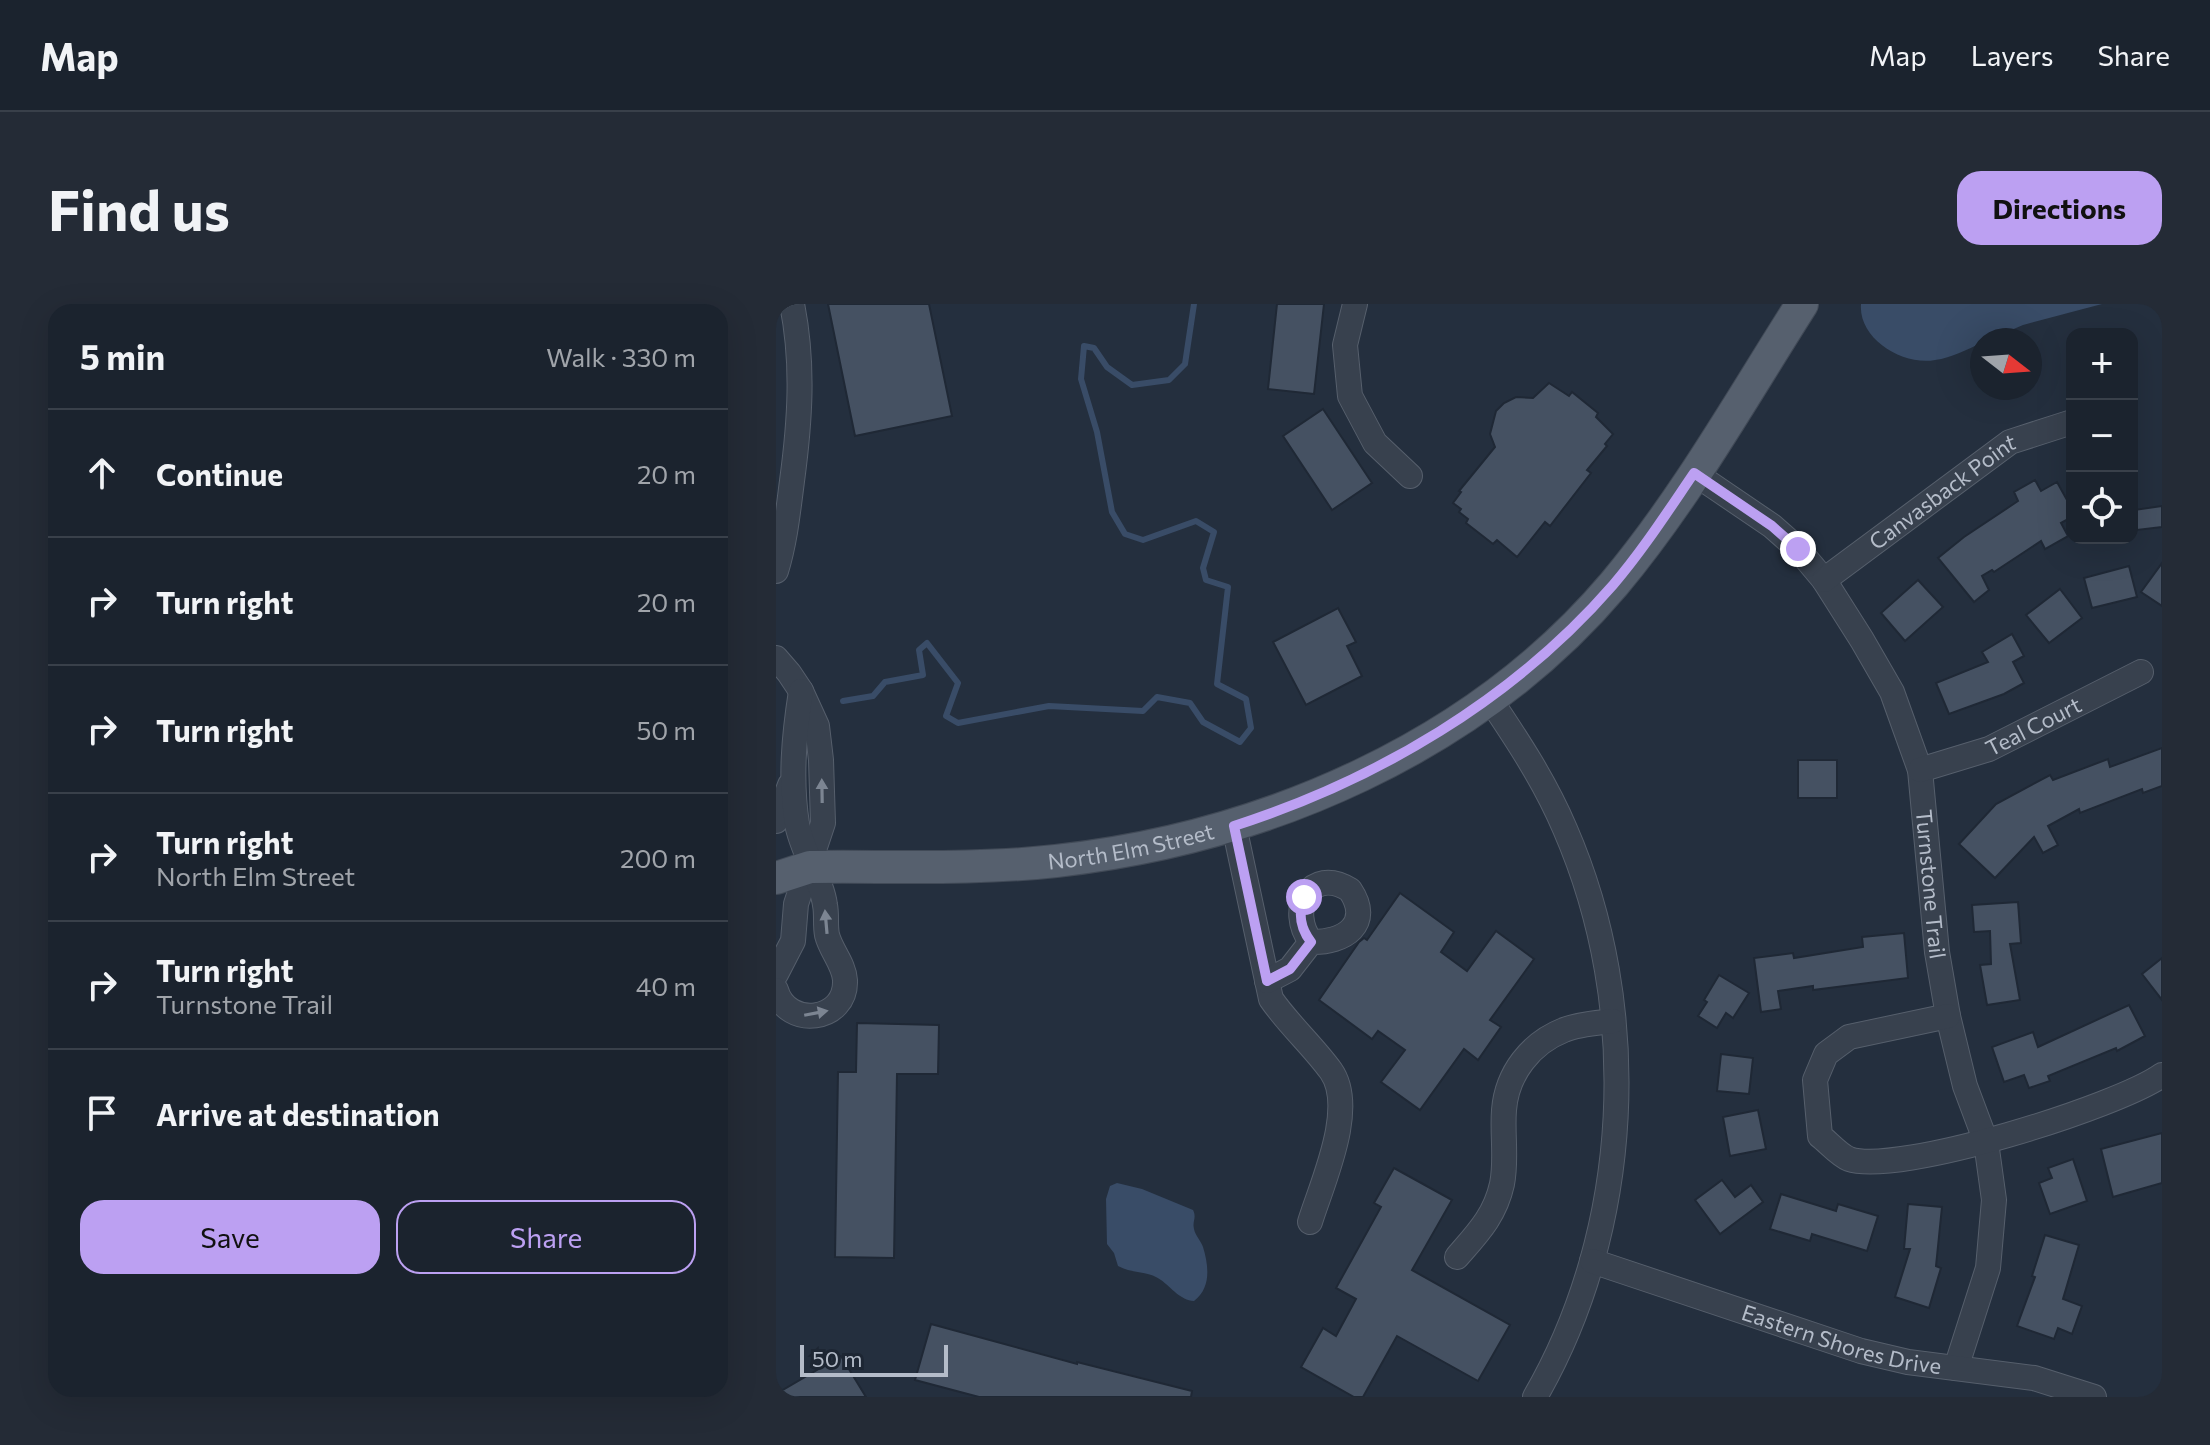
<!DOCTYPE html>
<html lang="en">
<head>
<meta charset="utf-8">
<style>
  :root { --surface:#1b232e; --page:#242b36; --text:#f1f3f6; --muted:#a0a4aa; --line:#39404a; --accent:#bca0f2 }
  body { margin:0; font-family:Commissioner,sans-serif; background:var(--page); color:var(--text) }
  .controls { position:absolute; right:24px; top:24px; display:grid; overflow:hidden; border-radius:16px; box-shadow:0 8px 32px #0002 }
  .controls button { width:72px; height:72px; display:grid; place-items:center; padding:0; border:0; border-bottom:2px solid var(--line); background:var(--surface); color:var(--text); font:40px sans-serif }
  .compass { position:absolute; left:1194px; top:24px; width:72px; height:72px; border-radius:50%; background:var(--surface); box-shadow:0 8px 32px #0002; rotate:107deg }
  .scale { position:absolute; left:24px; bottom:20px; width:148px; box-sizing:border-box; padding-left:8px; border:4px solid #b4bcc9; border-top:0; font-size:22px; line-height:28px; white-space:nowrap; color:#b4bcc9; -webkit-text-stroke:6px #1d2633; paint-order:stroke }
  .stop { position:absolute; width:24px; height:24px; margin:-18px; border:6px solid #bca0f2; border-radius:50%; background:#fff }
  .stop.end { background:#bca0f2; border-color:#fff; box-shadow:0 2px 8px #0008 }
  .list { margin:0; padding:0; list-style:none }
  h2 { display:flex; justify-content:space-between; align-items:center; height:104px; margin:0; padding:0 32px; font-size:34px }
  h2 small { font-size:26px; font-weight:400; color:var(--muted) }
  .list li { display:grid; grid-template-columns:52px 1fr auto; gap:24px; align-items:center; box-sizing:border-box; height:128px; padding:0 32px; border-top:2px solid var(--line) }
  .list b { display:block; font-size:30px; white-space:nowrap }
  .list p { margin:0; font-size:26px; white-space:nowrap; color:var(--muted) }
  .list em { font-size:26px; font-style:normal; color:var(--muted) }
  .actions { display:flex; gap:16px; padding:24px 32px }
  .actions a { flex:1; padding:18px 0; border:2px solid var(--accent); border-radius:24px; text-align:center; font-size:28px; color:var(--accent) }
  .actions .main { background:var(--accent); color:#111 }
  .icon { flex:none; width:44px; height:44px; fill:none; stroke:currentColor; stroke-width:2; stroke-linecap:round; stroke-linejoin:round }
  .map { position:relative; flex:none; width:1386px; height:1093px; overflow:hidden; border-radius:24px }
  header { display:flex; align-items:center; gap:48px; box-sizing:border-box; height:112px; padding:0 40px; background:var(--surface); border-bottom:2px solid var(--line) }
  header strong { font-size:38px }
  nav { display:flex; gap:44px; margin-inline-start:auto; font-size:28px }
  .intro { display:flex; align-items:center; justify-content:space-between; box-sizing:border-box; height:192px; padding:0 48px }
  h1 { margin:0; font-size:56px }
  .button { padding:20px 36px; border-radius:24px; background:var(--accent); color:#111; font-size:28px; font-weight:700 }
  main { display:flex; gap:48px; padding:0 48px }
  aside { flex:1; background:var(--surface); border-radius:24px; box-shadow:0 8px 32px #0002 }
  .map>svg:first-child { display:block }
  .water { fill:#394c67 }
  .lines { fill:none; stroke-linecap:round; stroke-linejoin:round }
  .stream { stroke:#394c67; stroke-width:6 }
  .building { fill:#455162; stroke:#1f2835; stroke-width:2 }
  .minor-casing { stroke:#565f6c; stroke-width:26 }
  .major-casing { stroke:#414a57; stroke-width:34 }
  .minor { stroke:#38414e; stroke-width:24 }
  .major { stroke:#56606e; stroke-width:32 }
  .oneway { fill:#7c8592 }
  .route { stroke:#bca0f2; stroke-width:10 }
  .labels { text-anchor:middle; stroke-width:6; stroke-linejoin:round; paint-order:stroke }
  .street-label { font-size:22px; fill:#b4bcc9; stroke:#1d2633 }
</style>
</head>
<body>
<header>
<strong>Map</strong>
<nav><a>Map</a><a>Layers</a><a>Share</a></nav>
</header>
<div class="intro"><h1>Find us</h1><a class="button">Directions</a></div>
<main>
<aside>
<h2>5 min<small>Walk · 330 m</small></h2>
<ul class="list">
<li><svg class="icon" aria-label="ahead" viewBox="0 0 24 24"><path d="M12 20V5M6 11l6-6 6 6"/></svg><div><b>Continue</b></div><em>20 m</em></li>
<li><svg class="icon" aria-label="right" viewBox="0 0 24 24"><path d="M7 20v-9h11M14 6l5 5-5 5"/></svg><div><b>Turn right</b></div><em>20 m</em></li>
<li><svg class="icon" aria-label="right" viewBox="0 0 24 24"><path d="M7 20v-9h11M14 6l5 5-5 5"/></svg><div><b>Turn right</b></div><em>50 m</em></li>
<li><svg class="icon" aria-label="right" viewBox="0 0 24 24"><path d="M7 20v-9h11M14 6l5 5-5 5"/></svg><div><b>Turn right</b><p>North Elm Street</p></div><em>200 m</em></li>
<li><svg class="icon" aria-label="right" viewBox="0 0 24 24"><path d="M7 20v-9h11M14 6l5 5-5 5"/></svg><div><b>Turn right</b><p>Turnstone Trail</p></div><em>40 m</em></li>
<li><svg class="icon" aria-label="arrive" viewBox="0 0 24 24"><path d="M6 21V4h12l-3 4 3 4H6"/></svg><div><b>Arrive at destination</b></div></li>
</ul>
<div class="actions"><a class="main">Save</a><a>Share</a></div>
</aside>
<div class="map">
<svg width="1386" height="1093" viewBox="0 0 1386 1093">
  <rect width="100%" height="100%" fill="#242f3e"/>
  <g class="water">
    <path d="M1085 0H1326L1247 21 1212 36H1206V39C1191 45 1176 54 1159 56 1127 62 1082 35 1085 0Z"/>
    <path d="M341 879 366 885 417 906C421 914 416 917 418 925 419 931 425 937 427 943 433 963 435 984 418 997 404 996 396 984 385 976 371 966 356 970 342 962L338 949 331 940 330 895 334 882Z"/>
  </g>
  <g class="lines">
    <polyline class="stream" points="67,397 97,392 109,378 147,371 143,346 151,339 182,379 170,412 182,419 273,402 367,407 381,393 414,399 427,418 464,438 475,424 470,395 441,380 452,283 430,276 427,264 438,228 420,217 367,236 349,230 336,208 321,128 305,75 308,42 318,44 331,63 356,81 393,76 409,60 418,0"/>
  </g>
  <g class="building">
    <polygon points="52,0 153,0 176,112 79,132"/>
    <polygon points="501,0 548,0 538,90 492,85"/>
    <polygon points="773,79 793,92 796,88 822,109 820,113 837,130 829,140 831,142 811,166 815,169 774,222 769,218 741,253 721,236 717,240 690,219 692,215 683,208 685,205 677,199 685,188 683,187 719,143 714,130 720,107 728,99 740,93 757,94"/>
    <polygon points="547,105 596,179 556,206 507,132"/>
    <polygon points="1259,176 1265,187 1281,178 1296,205 1296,213 1285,219 1292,232 1269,245 1265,237 1218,268 1216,266 1206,272 1213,286 1198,298 1162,254 1188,233 1242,197 1238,188"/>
    <polygon points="1386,202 1386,223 1361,226 1358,206"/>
    <polygon points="1386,259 1386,302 1365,288"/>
    <polygon points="1353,262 1361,293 1316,304 1308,274"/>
    <polygon points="1142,276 1167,303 1129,337 1105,309"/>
    <polygon points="1284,285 1306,314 1273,339 1250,311"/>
    <polygon points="562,304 580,338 571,342 586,372 530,401 497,338"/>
    <polygon points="1236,330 1248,352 1237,358 1248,379 1228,390 1173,410 1160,379 1212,358 1206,348"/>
    <polygon points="1386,444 1386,482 1367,489 1366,485 1304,509 1303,505 1272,522 1282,541 1267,549 1258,533 1219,574 1183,540 1220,500 1274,471 1277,476 1332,455 1334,463"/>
    <rect x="1022" y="456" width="39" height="38"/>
    <polygon points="624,589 678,628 665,648 691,667 720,627 758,655 714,716 725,723 702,756 688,745 644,806 605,778 629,746 602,727 596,735 543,696 583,638 588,634 591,636"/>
    <polygon points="1242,598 1245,639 1234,640 1244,696 1211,701 1204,661 1215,660 1214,627 1198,628 1196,601"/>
    <polygon points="1128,629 1132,674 1037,686 1037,682 1002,687 1005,705 985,708 978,654 1017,649 1018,654 1087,643 1086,633"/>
    <polygon points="1386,654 1386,696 1366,670"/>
    <polygon points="943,671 973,689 957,714 950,709 941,724 922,712 931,698 928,696"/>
    <polygon points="1353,701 1369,732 1341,747 1340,744 1272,772 1274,777 1253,784 1248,771 1228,778 1216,743 1257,728 1262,743"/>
    <polygon points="81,719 163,721 162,770 121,770 118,954 59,953 62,768 80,768"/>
    <polygon points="945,750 977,754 973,790 941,787"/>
    <polygon points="982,806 990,845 954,852 947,813"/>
    <polygon points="1386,829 1386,879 1337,893 1325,845"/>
    <polygon points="1297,855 1311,897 1274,910 1263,879 1276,874 1272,864"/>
    <polygon points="618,864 676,896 636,966 734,1021 702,1077 621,1032 587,1093 578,1093 525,1063 547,1024 560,1032 580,995 560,984 605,903 598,899"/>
    <polygon points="946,876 959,893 975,881 987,898 944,930 919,896"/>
    <polygon points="1005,890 1060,907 1062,900 1102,912 1091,947 1036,930 1034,937 994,925"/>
    <polygon points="1132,900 1166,903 1160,962 1165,964 1153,1004 1119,993 1134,945 1128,945"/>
    <polygon points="1269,931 1303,941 1287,995 1306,1002 1296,1030 1282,1024 1278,1035 1241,1022 1259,973 1256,972"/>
    <polygon points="155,1020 301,1060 301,1058 416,1087 415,1093 203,1093 139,1076"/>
    <polygon points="65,1052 90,1093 0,1093 0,1090"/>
  </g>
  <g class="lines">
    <g class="minor-casing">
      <g id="minor">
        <polyline points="579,0 569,41 574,92 599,139 634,172"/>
        <path id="s1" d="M918 169 996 222 1022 245 1048 276 1086 336 1116 388 1144 466 1161 648 1172 712 1189 782 1210 838 1218 896 1212 964 1180 1064"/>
        <path d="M0 267C9 238 12 208 16 177 24 117 28 60 16 0"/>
        <path id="s2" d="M1048 276 1234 138 1296 118"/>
        <polyline points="0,354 13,369 25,387 41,422 45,456 47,519 20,600 17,637 0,670"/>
        <path d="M713 394C742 437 769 478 789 525 867 704 856 925 759 1093"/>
        <path id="s3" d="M1144 466 1213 445 1365 368"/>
        <polyline points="0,517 14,481"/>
        <path d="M458 522 495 695C513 721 537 742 555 767 581 804 546 879 534 918"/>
        <path d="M491 677 514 665 535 638C568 639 597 620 574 586 534 561 511 606 535 638"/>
        <path d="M0 686C11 725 71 718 69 676 68 660 55 647 51 631 49 621 51 611 49 601 46 577 26 547 21 520 14 475 18 432 25 387"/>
        <path d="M1172 712 1073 733 1050 750 1039 776 1044 832C1052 838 1063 851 1073 855 1122 872 1343 802 1386 771"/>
        <path d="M681 953C701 930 719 912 726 880 731 855 726 831 728 806 731 769 755 739 788 726 802 720 821 719 837 717"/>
        <path id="s4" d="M816 957 1085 1047 1132 1058 1258 1074 1318 1093"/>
      </g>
    </g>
    <g class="major-casing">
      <g id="major">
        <path id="s5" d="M0 574 34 563C115 562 199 566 280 557 489 534 700 443 838 280 910 194 966 94 1026 0"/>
      </g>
    </g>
    <use href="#minor" class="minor"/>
    <use href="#major" class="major"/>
  </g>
  <defs><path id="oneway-solid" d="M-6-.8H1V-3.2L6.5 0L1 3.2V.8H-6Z" transform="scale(2)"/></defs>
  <g class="oneway">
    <use href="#oneway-solid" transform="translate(46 487) rotate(-91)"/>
    <use href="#oneway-solid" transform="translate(50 618) rotate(-95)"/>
    <use href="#oneway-solid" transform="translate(40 709) rotate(-11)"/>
  </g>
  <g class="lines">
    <path class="route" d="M528 593C522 610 524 624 535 638L514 665 491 677 458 522C601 476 737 396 837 281 867 246 892 207 918 169L996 222 1022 245"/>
  </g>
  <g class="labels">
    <g class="street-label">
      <text dy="8" stroke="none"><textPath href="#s2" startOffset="148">Canvasback Point</textPath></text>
      <text dy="8" stroke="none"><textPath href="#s3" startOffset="122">Teal Court</textPath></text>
      <text dy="8" stroke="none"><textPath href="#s5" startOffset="358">North Elm Street</textPath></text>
      <text dy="8" stroke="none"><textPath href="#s1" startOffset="498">Turnstone Trail</textPath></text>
      <text dy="8" stroke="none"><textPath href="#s4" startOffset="262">Eastern Shores Drive</textPath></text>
    </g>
  </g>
</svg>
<div class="controls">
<button>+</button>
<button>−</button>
<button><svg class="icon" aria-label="locate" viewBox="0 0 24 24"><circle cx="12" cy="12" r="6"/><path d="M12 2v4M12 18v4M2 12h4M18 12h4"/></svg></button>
</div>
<svg class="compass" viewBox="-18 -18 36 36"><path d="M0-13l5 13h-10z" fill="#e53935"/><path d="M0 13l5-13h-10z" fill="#a0a4aa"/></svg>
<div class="scale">50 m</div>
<div class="stop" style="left:528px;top:593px"></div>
<div class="stop end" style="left:1022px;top:245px"></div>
</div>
</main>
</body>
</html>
